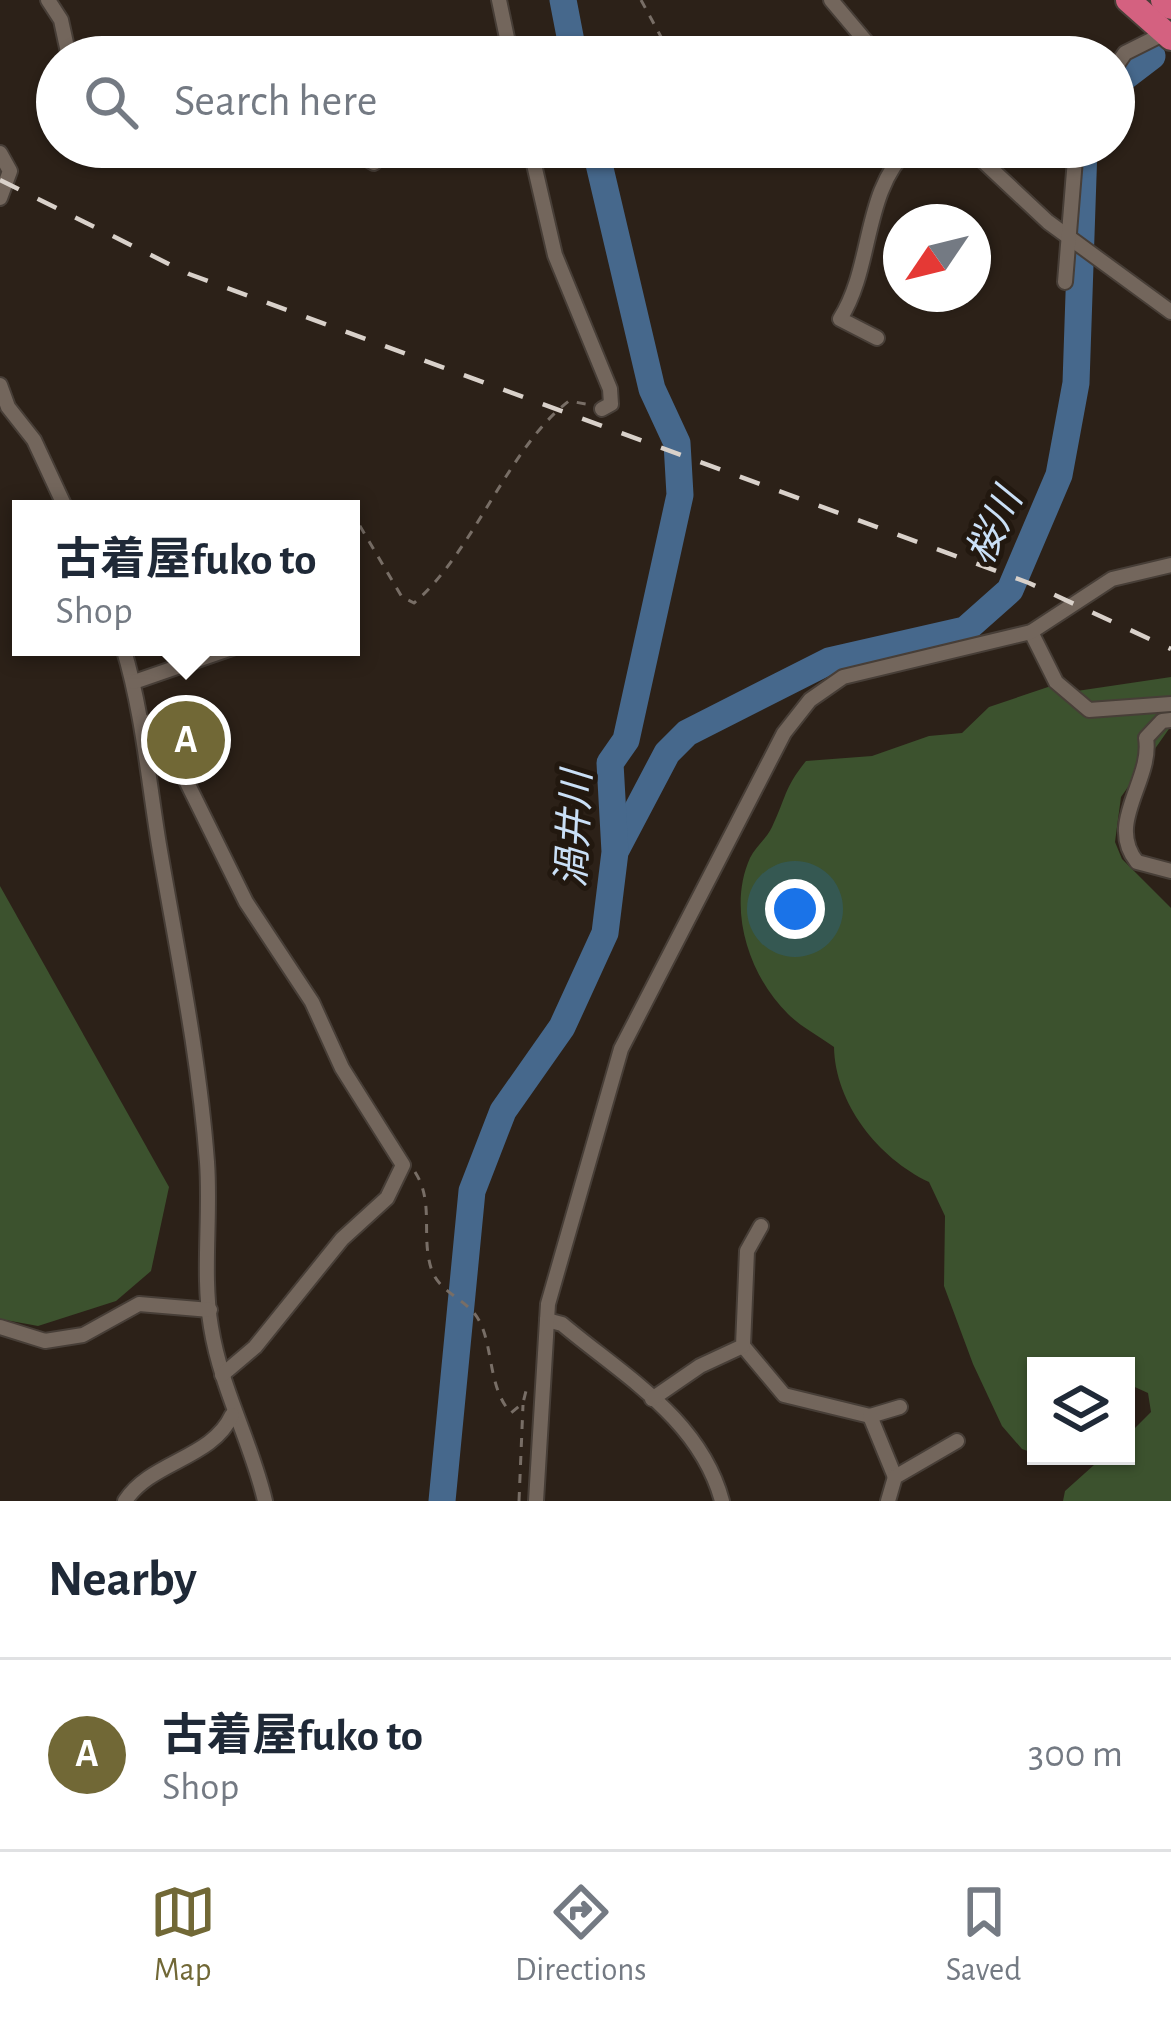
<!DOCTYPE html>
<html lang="en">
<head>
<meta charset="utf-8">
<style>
  :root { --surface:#fff; --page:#f2f2f3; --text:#1f2937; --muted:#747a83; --line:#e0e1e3; --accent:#716836 }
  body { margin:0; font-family:"Alegreya Sans","Noto Sans JP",sans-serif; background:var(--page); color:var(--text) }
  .controls { position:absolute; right:36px; bottom:36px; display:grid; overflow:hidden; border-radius:0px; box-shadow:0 3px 9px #0004 }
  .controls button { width:108px; height:108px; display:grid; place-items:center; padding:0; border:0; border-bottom:3px solid var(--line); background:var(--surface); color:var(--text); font:60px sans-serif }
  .compass { position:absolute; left:883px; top:204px; width:108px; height:108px; border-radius:50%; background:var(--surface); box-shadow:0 3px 9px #0004; rotate:235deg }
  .you { position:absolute; left:795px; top:909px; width:42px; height:42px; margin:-30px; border:9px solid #fff; border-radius:50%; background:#1a73e8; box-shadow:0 0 0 18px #1a73e833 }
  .badge { display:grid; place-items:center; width:78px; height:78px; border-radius:50%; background:var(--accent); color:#fff; font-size:39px; font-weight:700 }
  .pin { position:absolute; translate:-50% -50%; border:6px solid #fff; box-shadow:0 3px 12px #0006 }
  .popup { position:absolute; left:12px; top:500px; width:348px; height:156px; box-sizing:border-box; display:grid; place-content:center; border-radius:0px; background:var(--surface); filter:drop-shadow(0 3px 9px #0005); font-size:39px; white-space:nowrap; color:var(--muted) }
  .popup b { font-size:45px; color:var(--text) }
  .popup::after { content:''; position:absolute; left:50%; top:100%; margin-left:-24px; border:24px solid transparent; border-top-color:var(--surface) }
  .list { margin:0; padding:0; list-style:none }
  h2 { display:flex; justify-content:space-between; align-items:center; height:156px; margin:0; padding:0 48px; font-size:51px }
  h2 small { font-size:39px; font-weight:400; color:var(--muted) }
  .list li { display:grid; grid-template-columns:78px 1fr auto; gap:36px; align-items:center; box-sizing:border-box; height:192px; padding:0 48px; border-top:3px solid var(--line) }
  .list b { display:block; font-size:45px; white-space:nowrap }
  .list p { margin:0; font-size:39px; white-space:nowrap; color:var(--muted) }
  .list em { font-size:39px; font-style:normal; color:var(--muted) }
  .icon { flex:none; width:66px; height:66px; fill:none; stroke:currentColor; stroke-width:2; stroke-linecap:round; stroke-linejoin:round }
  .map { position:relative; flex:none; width:1171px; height:1501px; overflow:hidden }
  .search { position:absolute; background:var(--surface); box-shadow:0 3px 9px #0004; left:36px; right:36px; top:36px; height:132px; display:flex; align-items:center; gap:30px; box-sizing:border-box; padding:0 42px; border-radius:66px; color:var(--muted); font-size:45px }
  .sheet { height:348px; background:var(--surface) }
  nav { display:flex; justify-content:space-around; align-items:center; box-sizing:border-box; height:168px; border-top:3px solid var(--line); background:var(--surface); font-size:33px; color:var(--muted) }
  nav a { display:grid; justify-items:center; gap:6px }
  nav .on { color:var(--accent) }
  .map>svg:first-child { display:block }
  .green { fill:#3c522e }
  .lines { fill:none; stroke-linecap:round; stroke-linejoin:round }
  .river { stroke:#46688c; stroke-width:27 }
  .minor-casing { stroke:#473e37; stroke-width:18 }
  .trunk-casing { stroke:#473e37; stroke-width:28 }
  .path { stroke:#786e66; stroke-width:3; stroke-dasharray:9 9; stroke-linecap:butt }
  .minor { stroke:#73665c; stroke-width:14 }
  .trunk { stroke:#d46180; stroke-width:24 }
  .rail { stroke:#d9d1ca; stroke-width:4.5; stroke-dasharray:21 21; stroke-linecap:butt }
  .labels { text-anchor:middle; stroke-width:10; stroke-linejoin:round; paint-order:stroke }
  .water-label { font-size:39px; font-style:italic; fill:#cae0f7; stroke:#22180f }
</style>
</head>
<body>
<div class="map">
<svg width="1171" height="1501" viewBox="0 0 1171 1501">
  <rect width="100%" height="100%" fill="#2c2118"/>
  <g class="green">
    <path d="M1171 677V726L1121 797 1115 842 1122 859 1171 908V1501H1063L1065 1491 1104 1456H1126V1437L1151 1412 1148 1393 1126 1383V1366H1036V1454L1022 1449 1002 1426 973 1364 944 1286 945 1216 929 1182C878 1158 835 1103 834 1047 819 1036 801 1027 788 1014 749 976 727 909 750 858 756 846 767 838 772 827 786 798 784 788 806 761L872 756 929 736 962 733 989 707 1051 686 1070 692Z"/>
    <polygon points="0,886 169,1187 151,1271 116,1301 38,1326 0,1319"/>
  </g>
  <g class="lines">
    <g class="river">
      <polyline points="563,0 574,57"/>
      <polyline points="1114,85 1152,56"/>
      <polyline points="617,848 667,753 687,733 829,661 965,630 1010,590 1059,475 1076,383 1084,147"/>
      <polyline points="442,1501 472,1191 503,1111 562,1027 605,933 615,852 610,763 626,740 680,495 677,443 652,389 595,147"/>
    </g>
    <g class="minor-casing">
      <g id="minor">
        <polyline points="48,0 61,20 69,57"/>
        <polyline points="499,0 511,57"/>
        <polyline points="831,0 879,57"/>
        <polyline points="1114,69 1125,53 1167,32"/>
        <polyline points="347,147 374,163 385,147"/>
        <polyline points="530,147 555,255 610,389 611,404 602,409"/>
        <polyline points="968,147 1048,222 1171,312"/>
        <polyline points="0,153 10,171 0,198"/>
        <polyline points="1065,282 1076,147"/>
        <path d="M877 338 840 319C874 265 862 192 910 147"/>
        <polyline points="0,385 8,407 34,440 66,509"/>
        <polyline points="1031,632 1056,682 1089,710 1171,704"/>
        <path d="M123 647C143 713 148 778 159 845 177 951 199 1055 207 1162 211 1216 202 1274 211 1327 221 1389 251 1441 265 1501"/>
        <polyline points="134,682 235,647"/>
        <path d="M1171 720 1162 721 1146 738C1153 780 1105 823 1137 862L1171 871"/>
        <polyline points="143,721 166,740 246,902 312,1002 342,1068 403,1165 387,1198 342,1239 255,1347 222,1375"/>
        <path d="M547 1320 562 1324C624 1376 700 1419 722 1501"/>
        <polyline points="0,1327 45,1341 83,1335 139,1304 210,1310"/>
        <polyline points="743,1346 784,1395 870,1416 900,1407"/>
        <polyline points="652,1399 700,1366 743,1346 747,1251 761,1226"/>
        <polyline points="870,1416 895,1477"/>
        <path d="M125 1501C151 1461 212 1459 232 1415"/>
        <polyline points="536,1501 548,1304 621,1049 784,733 810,700 843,677 1031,632 1112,579 1171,565"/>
        <polyline points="888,1501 895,1477 957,1441"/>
      </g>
    </g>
    <g class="trunk-casing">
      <g id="trunk">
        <polyline points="1128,0 1171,38"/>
        <polyline points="1163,0 1171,7"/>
      </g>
    </g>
    <g class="path">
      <polyline points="641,0 666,46"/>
      <path d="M351 532 357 521 402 597 414 603C474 552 509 446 569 401L586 404"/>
      <path d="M415 1172C435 1203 420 1237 432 1271 440 1292 465 1299 477 1317 494 1343 487 1387 511 1413L523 1403 528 1383"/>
      <polyline points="519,1501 523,1405"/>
    </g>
    <use href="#minor" class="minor"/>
    <use href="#trunk" class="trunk"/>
    <polyline class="rail" points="0,180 189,274 1029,583 1171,649"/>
  </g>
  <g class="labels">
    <g class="water-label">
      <text transform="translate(993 526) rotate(-65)" y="14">桜川</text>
      <text transform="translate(573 829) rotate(-87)" y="14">渦井川</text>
    </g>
  </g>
</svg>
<div class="controls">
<button><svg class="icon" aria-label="layers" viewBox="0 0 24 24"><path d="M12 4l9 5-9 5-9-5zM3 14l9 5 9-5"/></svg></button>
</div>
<svg class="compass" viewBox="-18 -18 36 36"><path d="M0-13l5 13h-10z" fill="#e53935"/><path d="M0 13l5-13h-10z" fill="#747a83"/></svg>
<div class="you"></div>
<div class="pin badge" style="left:186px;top:740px">A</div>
<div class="popup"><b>古着屋fuko to</b>Shop</div>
<div class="search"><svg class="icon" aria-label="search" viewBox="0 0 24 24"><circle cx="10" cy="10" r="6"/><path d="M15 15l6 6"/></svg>Search here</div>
</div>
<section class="sheet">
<h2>Nearby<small></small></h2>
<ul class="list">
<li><span class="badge">A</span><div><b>古着屋fuko to</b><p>Shop</p></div><em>300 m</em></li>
</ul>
</section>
<nav>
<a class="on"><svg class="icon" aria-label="map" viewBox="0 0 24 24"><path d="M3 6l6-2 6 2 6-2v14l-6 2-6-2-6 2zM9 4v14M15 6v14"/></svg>Map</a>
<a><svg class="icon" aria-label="directions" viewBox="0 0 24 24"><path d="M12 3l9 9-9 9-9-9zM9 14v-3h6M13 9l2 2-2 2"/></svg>Directions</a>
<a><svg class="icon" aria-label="saved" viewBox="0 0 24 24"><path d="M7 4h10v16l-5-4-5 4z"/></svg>Saved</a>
</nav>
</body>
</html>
